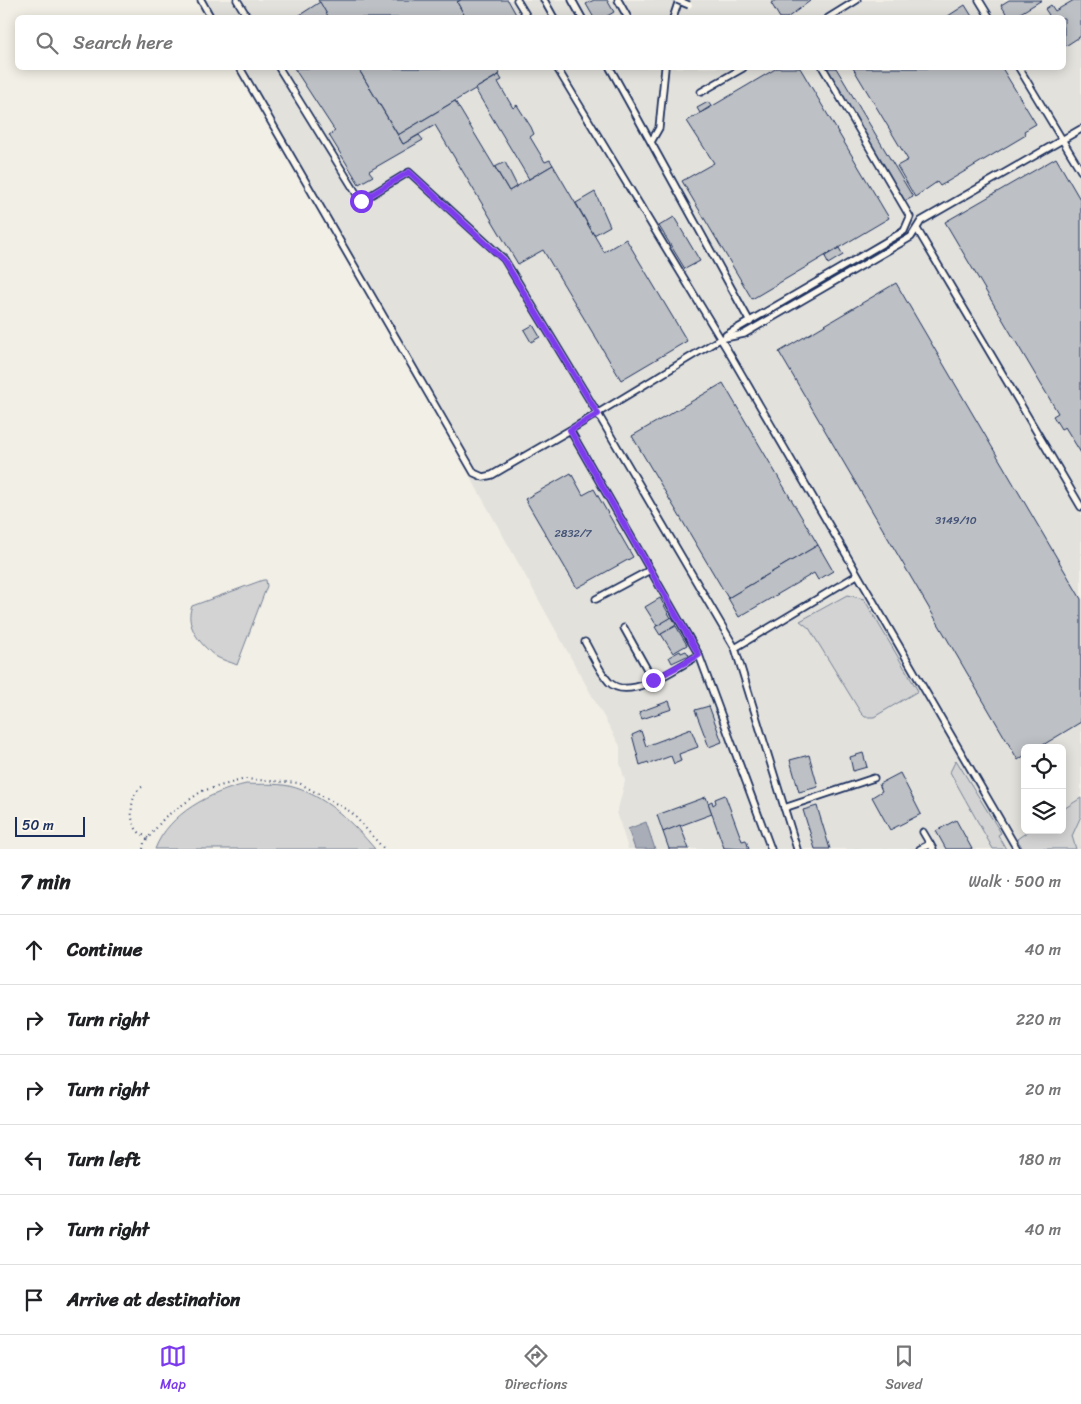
<!DOCTYPE html>
<html lang="en">
<head>
<meta charset="utf-8">
<style>
  :root { --surface:#fff; --page:#f6f6f6; --text:#202124; --muted:#757577; --line:#e0e0e0; --accent:#7c3aed }
  body { margin:0; font-family:Sriracha,sans-serif; background:var(--page); color:var(--text) }
  .controls { position:absolute; right:15px; bottom:15px; display:grid; overflow:hidden; border-radius:8px; box-shadow:0 2px 12px #0003 }
  .controls button { width:45px; height:45px; display:grid; place-items:center; padding:0; border:0; border-bottom:1px solid var(--line); background:var(--surface); color:var(--text); font:25px sans-serif }
  .scale { position:absolute; left:15px; bottom:12px; width:70px; box-sizing:border-box; padding-left:5px; border:2px solid #1b2f5e; border-top:0; font-size:14px; line-height:18px; white-space:nowrap; color:#1b2f5e; -webkit-text-stroke:4px #fbf7ec; paint-order:stroke }
  .stop { position:absolute; width:15px; height:15px; margin:-11px; border:4px solid #7c3aed; border-radius:50%; background:#fff }
  .stop.end { background:#7c3aed; border-color:#fff; box-shadow:0 1px 5px #0008 }
  .list { margin:0; padding:0; list-style:none }
  h2 { display:flex; justify-content:space-between; align-items:center; height:65px; margin:0; padding:0 20px; font-size:21px }
  h2 small { font-size:16px; font-weight:400; color:var(--muted) }
  .list li { display:grid; grid-template-columns:32px 1fr auto; gap:15px; align-items:center; box-sizing:border-box; height:70px; padding:0 20px; border-top:1px solid var(--line) }
  .list b { display:block; font-size:19px; white-space:nowrap }
  .list em { font-size:16px; font-style:normal; color:var(--muted) }
  .icon { flex:none; width:28px; height:28px; fill:none; stroke:currentColor; stroke-width:2; stroke-linecap:round; stroke-linejoin:round }
  .map { position:relative; flex:none; width:1081px; height:849px; overflow:hidden }
  .search { position:absolute; background:var(--surface); box-shadow:0 2px 12px #0003; left:15px; right:15px; top:15px; height:55px; display:flex; align-items:center; gap:12px; box-sizing:border-box; padding:0 18px; border-radius:8px; color:var(--muted); font-size:19px }
  .sheet { height:485px; background:var(--surface) }
  nav { display:flex; justify-content:space-around; align-items:center; box-sizing:border-box; height:70px; border-top:1px solid var(--line); background:var(--surface); font-size:14px; color:var(--muted) }
  nav a { display:grid; justify-items:center; gap:2px }
  nav .on { color:var(--accent) }
  .map>svg:first-child { display:block }
  .built { fill:#e2e1dc; fill-rule:evenodd }
  .green { fill:#d2d3d2; stroke:#768198 }
  .water { fill:#a9adb7; stroke:#707b93 }
  .building { fill:#bdc0c4; stroke:#1b2f5e }
  .lines { fill:none; stroke-linecap:round; stroke-linejoin:round }
  .service-casing { stroke:#1b2f5e; stroke-width:9 }
  .path { stroke:#1b2f5e; stroke-width:2; stroke-dasharray:1 4; stroke-linecap:butt }
  .service { stroke:#fbf7ec; stroke-width:5.5 }
  .service-bridge-casing { stroke:#1b2f5e; stroke-width:9; stroke-linecap:butt }
  .service-bridge { stroke:#fbf7ec; stroke-width:5.5 }
  .route { stroke:#7c3aed; stroke-width:6 }
  .labels { text-anchor:middle; stroke-width:4.5; stroke-linejoin:round; paint-order:stroke }
  .number-label { font-size:11px; fill:#445378 }
</style>
</head>
<body>
<div class="map">
<svg width="1081" height="849" viewBox="0 0 1081 849">
  <rect width="100%" height="100%" fill="#f2efe6"/>
  <filter id="ink" filterUnits="userSpaceOnUse"><feTurbulence type="fractalNoise" baseFrequency=".02" numOctaves="2"/><feDisplacementMap in="SourceGraphic" scale="10" xChannelSelector="R" yChannelSelector="G"/><feConvolveMatrix kernelMatrix="1 2 1 2 8 2 1 2 1" color-interpolation-filters="sRGB"/></filter>
  <g filter="url(#ink)">
    <path class="built" d="M206 0H1081V849H628L617 813 625 781 620 763V746L243 68H1064V18H216ZM1025 748H1062V830H1025Z"/>
    <g class="green">
      <path d="M263 580H266L267 586 237 665C231 662 221 660 215 656 200 644 184 625 192 606Z"/>
      <polygon points="847,595 864,599 918,691 874,717 865,717 861,713 809,628 800,621"/>
      <polygon points="956,760 1001,833 998,835 1006,849 993,849 950,772"/>
      <path d="M246 784C260 785 276 783 289 786 324 794 353 823 375 849H155C169 813 211 792 246 784Z"/>
      <polygon points="1081,798 1081,816 1072,836 1076,849 1023,849 1017,839 1030,830 1062,830 1062,810"/>
    </g>
    <polygon class="water" points="646,822 655,849 635,849 628,829"/>
    <g class="building">
      <polygon points="318,0 461,0 457,2 466,18 329,18"/>
      <polygon points="461,0 508,0 518,18 466,18 457,2"/>
      <polygon points="594,0 607,0 614,12 604,18 594,18 586,4"/>
      <polygon points="776,0 810,0 810,1 787,18 780,18 771,3"/>
      <polygon points="1009,0 1042,0 1012,18 1009,18 1001,5"/>
      <polygon points="1074,0 1081,0 1081,36 1064,47 1064,18 1045,18 1049,15 1045,9 1051,5 1055,11"/>
      <polygon points="320,2 329,18 295,18"/>
      <polygon points="965,5 973,18 945,18"/>
      <polygon points="294,68 358,68 403,144 419,135 423,140 369,171 373,176 359,184 329,135 335,131"/>
      <polygon points="358,68 496,68 500,74 398,135"/>
      <polygon points="777,68 800,68 889,218 752,299 682,181 714,163 687,121"/>
      <polygon points="826,68 836,68 913,197 905,201"/>
      <polygon points="853,68 1002,68 1036,124 1024,131 1026,135 940,186 937,182 915,197 897,166 908,160"/>
      <polygon points="499,75 502,80 498,82 513,108 517,105 531,127 534,134 530,137 545,162 550,160 553,165 529,179 475,89"/>
      <polygon points="455,101 509,191 553,165 604,252 626,239 687,341 621,380 543,250 518,264 435,125 403,144 398,135"/>
      <polygon points="708,102 711,106 700,113 697,108"/>
      <polygon points="1056,158 1081,201 1081,453 1065,427 1061,429 1053,416 1058,413 945,222"/>
      <polygon points="505,162 517,186 509,191 495,167"/>
      <polygon points="595,192 610,226 594,235 576,203"/>
      <polygon points="674,217 700,261 685,269 659,226"/>
      <polygon points="839,248 843,255 828,264 825,256"/>
      <polygon points="896,283 1081,599 1081,722 1038,748 1025,748 1025,755 1018,760 779,352"/>
      <polygon points="533,325 540,337 531,342 524,330"/>
      <polygon points="723,383 818,545 728,598 632,436"/>
      <polygon points="571,473 583,495 594,489 633,557 577,588 525,499"/>
      <polygon points="818,545 833,571 818,580 814,573 739,617 728,598"/>
      <polygon points="660,598 671,618 657,626 645,607"/>
      <polygon points="672,617 676,625 660,635 655,627"/>
      <polygon points="676,626 687,645 673,653 661,634"/>
      <polygon points="680,651 681,653 686,651 689,655 672,663 669,657"/>
      <polygon points="669,701 672,709 642,719 639,712"/>
      <polygon points="709,706 722,742 709,747 695,710"/>
      <polygon points="691,729 698,747 679,754 681,761 674,764 671,756 649,764 648,762 640,765 632,735 641,731 646,746"/>
      <polygon points="863,753 867,767 853,771 850,757"/>
      <polygon points="809,755 818,787 799,792 790,760"/>
      <polygon points="900,773 921,814 890,830 872,797 882,791 879,784"/>
      <polygon points="725,795 742,841 746,840 749,849 724,848 708,803 712,801 713,805 716,803 715,799"/>
      <polygon points="706,797 712,814 663,832 657,815"/>
      <polygon points="817,806 819,813 830,849 815,849 803,810"/>
      <polygon points="956,820 972,849 946,849 936,831"/>
      <polygon points="680,825 689,849 669,849 663,832"/>
    </g>
    <g class="lines">
      <g class="service-casing">
        <g id="service">
          <polyline points="201,0 211,18"/>
          <polyline points="237,0 248,18"/>
          <polyline points="517,0 528,18"/>
          <polyline points="544,0 554,18"/>
          <polyline points="572,0 582,18"/>
          <polyline points="618,0 628,18"/>
          <polyline points="979,0 990,18"/>
          <polyline points="673,18 679,0"/>
          <polyline points="828,18 857,0"/>
          <polyline points="240,68 474,473 483,477 492,475 570,430"/>
          <polyline points="279,68 361,201 409,172 504,259 598,414 735,648 797,849"/>
          <polyline points="557,68 731,356 1017,849"/>
          <polyline points="610,68 750,322"/>
          <polyline points="1019,68 1081,171"/>
          <polyline points="701,92 743,68"/>
          <polyline points="651,142 659,128 665,68"/>
          <polyline points="917,229 1081,507"/>
          <polyline points="726,335 904,231 910,217 823,68"/>
          <polyline points="596,599 650,570"/>
          <polyline points="624,628 653,680"/>
          <path d="M585 642C592 654 599 671 609 682 629 703 680 666 699 655"/>
          <polyline points="735,648 857,575"/>
          <polyline points="784,808 874,778"/>
          <polyline points="923,832 933,849"/>
          <polyline points="771,849 699,655 570,430 720,339 744,334 911,237 921,221 1081,129"/>
          <polyline points="920,849 930,844"/>
        </g>
      </g>
      <g class="path">
        <path d="M142 787C130 793 128 822 138 831 140 834 145 836 148 838"/>
        <polyline points="143,849 144,843 165,817 202,791 245,779 299,783 351,812 384,849"/>
      </g>
      <use href="#service" class="service"/>
      <g class="service-bridge-casing">
        <polyline id="service-bridge" points="677,0 689,5"/>
      </g>
      <use href="#service-bridge" class="service-bridge"/>
    </g>
  </g>
  <g class="lines" filter="url(#ink)">
    <polyline class="route" points="361,201 409,172 504,260 598,414 570,430 699,655 653,680"/>
  </g>
  <g class="labels">
    <g class="number-label">
      <text x="956" y="524">3149/10</text>
      <text x="573" y="537">2832/7</text>
    </g>
  </g>
</svg>
<div class="controls">
<button><svg class="icon" aria-label="locate" viewBox="0 0 24 24"><circle cx="12" cy="12" r="6"/><path d="M12 2v4M12 18v4M2 12h4M18 12h4"/></svg></button>
<button><svg class="icon" aria-label="layers" viewBox="0 0 24 24"><path d="M12 4l9 5-9 5-9-5zM3 14l9 5 9-5"/></svg></button>
</div>
<div class="scale">50 m</div>
<div class="stop" style="left:361px;top:201px"></div>
<div class="stop end" style="left:653px;top:680px"></div>
<div class="search"><svg class="icon" aria-label="search" viewBox="0 0 24 24"><circle cx="10" cy="10" r="6"/><path d="M15 15l6 6"/></svg>Search here</div>
</div>
<section class="sheet">
<h2>7 min<small>Walk · 500 m</small></h2>
<ul class="list">
<li><svg class="icon" aria-label="ahead" viewBox="0 0 24 24"><path d="M12 20V5M6 11l6-6 6 6"/></svg><div><b>Continue</b></div><em>40 m</em></li>
<li><svg class="icon" aria-label="right" viewBox="0 0 24 24"><path d="M7 20v-9h11M14 6l5 5-5 5"/></svg><div><b>Turn right</b></div><em>220 m</em></li>
<li><svg class="icon" aria-label="right" viewBox="0 0 24 24"><path d="M7 20v-9h11M14 6l5 5-5 5"/></svg><div><b>Turn right</b></div><em>20 m</em></li>
<li><svg class="icon" aria-label="left" viewBox="0 0 24 24"><path d="M17 20v-9H6M10 6l-5 5 5 5"/></svg><div><b>Turn left</b></div><em>180 m</em></li>
<li><svg class="icon" aria-label="right" viewBox="0 0 24 24"><path d="M7 20v-9h11M14 6l5 5-5 5"/></svg><div><b>Turn right</b></div><em>40 m</em></li>
<li><svg class="icon" aria-label="arrive" viewBox="0 0 24 24"><path d="M6 21V4h12l-3 4 3 4H6"/></svg><div><b>Arrive at destination</b></div></li>
</ul>
</section>
<nav>
<a class="on"><svg class="icon" aria-label="map" viewBox="0 0 24 24"><path d="M3 6l6-2 6 2 6-2v14l-6 2-6-2-6 2zM9 4v14M15 6v14"/></svg>Map</a>
<a><svg class="icon" aria-label="directions" viewBox="0 0 24 24"><path d="M12 3l9 9-9 9-9-9zM9 14v-3h6M13 9l2 2-2 2"/></svg>Directions</a>
<a><svg class="icon" aria-label="saved" viewBox="0 0 24 24"><path d="M7 4h10v16l-5-4-5 4z"/></svg>Saved</a>
</nav>
</body>
</html>
